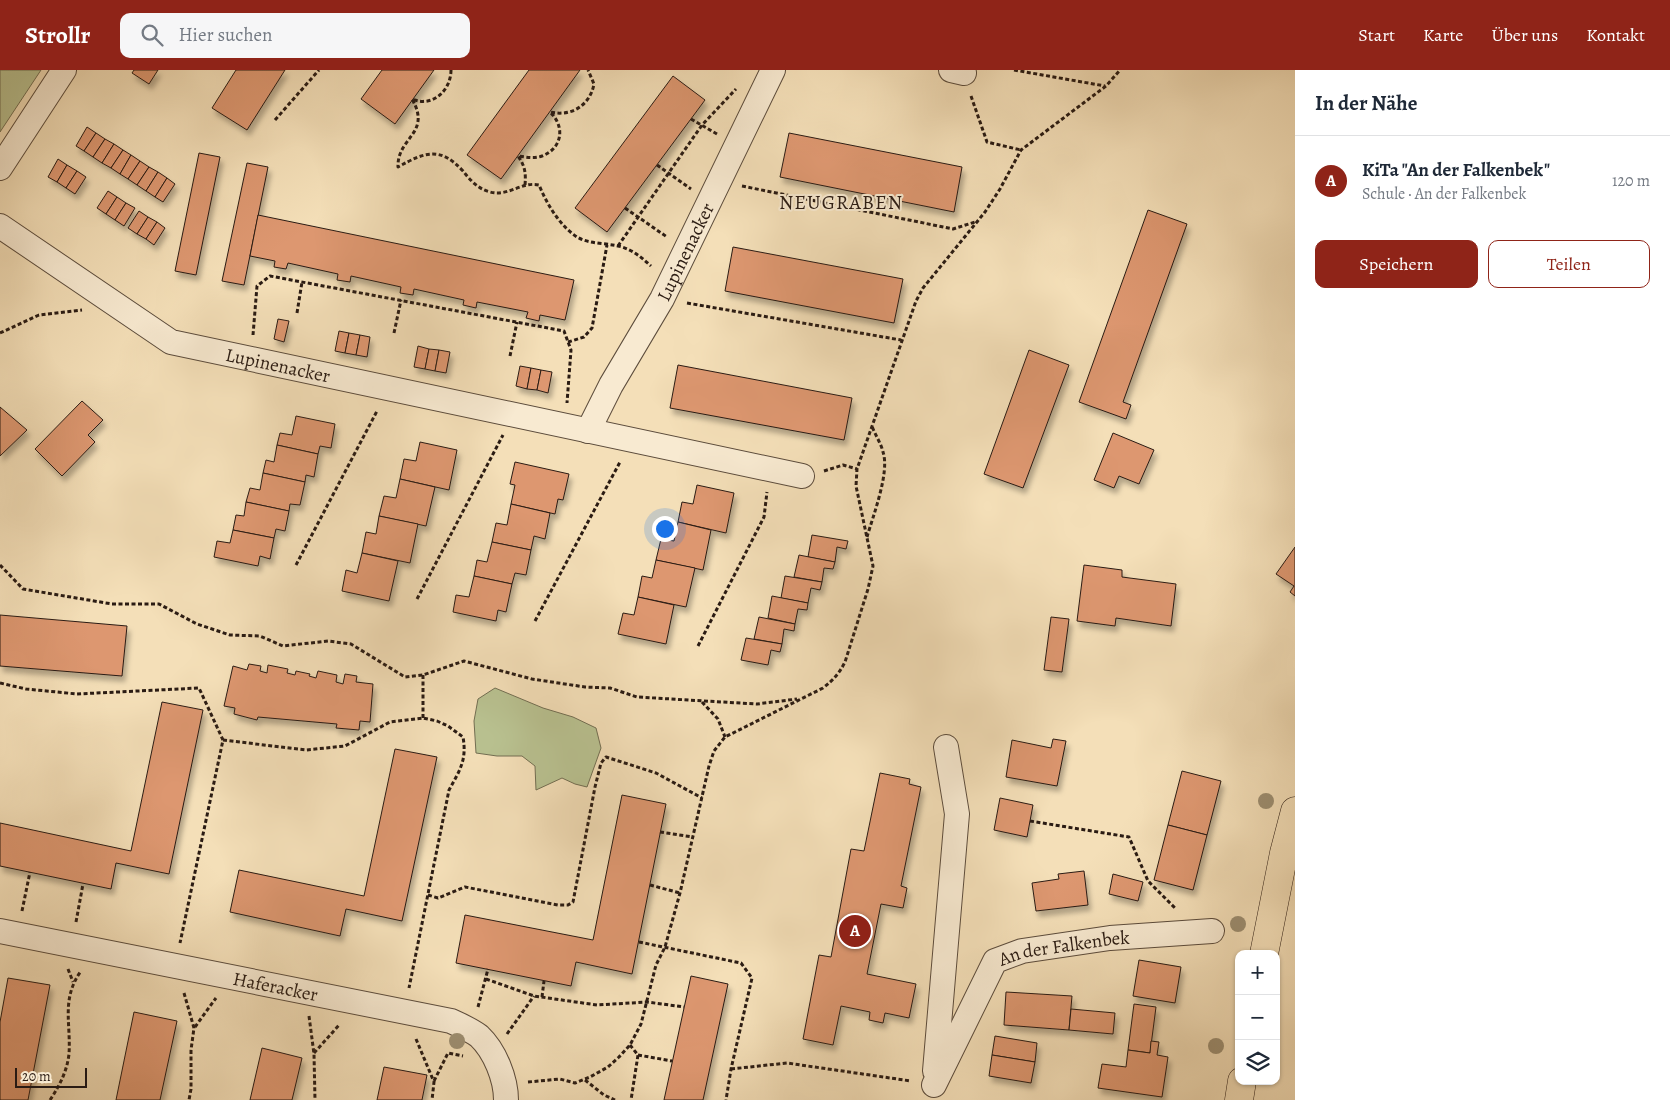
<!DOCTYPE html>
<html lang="de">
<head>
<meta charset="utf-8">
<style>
  :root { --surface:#fff; --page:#f6f6f7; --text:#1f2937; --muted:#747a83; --line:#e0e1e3; --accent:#8f2418 }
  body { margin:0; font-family:Alegreya,serif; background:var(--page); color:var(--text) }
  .controls { position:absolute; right:15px; bottom:15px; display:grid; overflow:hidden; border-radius:10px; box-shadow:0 1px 4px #0004 }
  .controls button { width:45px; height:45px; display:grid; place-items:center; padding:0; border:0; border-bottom:1px solid var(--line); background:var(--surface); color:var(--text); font:25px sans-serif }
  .scale { position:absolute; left:15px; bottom:12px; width:72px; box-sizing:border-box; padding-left:5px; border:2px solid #2a1b13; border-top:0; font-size:14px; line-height:18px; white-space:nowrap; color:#2a1b13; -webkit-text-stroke:4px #f8ead1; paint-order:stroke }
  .you { position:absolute; left:664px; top:458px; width:18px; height:18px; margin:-12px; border:4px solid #fff; border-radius:50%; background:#1a73e8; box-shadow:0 0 0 8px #1a73e833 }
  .badge { display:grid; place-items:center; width:32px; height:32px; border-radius:50%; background:var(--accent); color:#fff; font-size:16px; font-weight:700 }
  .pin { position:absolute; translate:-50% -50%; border:2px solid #fff; box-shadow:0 1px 5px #0006 }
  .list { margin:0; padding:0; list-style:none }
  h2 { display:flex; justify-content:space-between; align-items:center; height:65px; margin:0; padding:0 20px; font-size:21px }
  h2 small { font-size:16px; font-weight:400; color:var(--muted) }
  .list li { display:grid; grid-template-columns:32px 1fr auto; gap:15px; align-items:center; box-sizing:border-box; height:90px; padding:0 20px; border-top:1px solid var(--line) }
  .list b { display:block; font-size:19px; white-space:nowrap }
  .list p { margin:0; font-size:16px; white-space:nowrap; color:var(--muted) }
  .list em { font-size:16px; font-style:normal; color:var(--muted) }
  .actions { display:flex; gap:10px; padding:15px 20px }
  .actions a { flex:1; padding:11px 0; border:1px solid var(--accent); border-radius:10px; text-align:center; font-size:18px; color:var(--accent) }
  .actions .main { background:var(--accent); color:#fff }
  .icon { flex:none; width:28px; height:28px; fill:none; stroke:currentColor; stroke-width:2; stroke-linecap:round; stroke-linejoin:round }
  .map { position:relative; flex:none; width:1295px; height:1030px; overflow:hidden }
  header { display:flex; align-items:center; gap:30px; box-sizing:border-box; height:70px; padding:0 25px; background:var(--accent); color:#fff }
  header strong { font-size:24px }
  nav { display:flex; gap:28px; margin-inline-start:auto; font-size:18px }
  .search { width:350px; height:45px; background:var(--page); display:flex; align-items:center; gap:12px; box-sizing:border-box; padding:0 18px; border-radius:10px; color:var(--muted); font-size:19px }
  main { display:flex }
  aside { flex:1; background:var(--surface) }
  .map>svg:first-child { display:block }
  .green { fill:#b9c291; stroke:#726e52 }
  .building { fill:#dd9770; stroke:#2a1b13; filter:url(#shadow) }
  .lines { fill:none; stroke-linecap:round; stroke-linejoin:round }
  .street-casing { stroke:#5c4c3c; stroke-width:26 }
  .primary-casing { stroke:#2a1b13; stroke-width:29 }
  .path { stroke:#2a1b13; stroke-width:3; stroke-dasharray:4 2.5; stroke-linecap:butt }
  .street { stroke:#f8ead1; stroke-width:24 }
  .primary { stroke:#f4dfb8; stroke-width:28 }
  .tree { fill:#9d8f72 }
  .labels { text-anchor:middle; stroke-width:4; stroke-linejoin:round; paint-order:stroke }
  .street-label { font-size:19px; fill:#2a1b13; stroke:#f8ead1 }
  .neighbourhood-label { font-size:20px; letter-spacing:1px; fill:#2a1b13; stroke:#f8ead1 }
</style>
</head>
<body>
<header>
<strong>Strollr</strong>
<div class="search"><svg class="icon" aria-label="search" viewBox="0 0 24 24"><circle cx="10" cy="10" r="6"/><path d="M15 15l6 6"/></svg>Hier suchen</div>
<nav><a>Start</a><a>Karte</a><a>Über uns</a><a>Kontakt</a></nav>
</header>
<main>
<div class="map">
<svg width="1295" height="1030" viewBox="0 0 1295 1030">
  <defs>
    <filter id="shadow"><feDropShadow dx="3" dy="5.5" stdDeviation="2.5" flood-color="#0004"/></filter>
  </defs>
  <rect width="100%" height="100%" fill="#f4dfb8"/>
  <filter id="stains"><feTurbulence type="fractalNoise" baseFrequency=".004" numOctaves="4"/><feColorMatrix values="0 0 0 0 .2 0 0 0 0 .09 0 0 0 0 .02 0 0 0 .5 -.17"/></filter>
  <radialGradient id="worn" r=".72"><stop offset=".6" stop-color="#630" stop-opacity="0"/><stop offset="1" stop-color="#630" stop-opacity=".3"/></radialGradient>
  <g class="green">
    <polygon points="0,0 41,0 0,62"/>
    <polygon points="495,618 543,638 573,647 596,658 601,678 587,717 575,714 562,708 536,720 535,696 522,686 497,686 476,683 474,651 478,629"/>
  </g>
  <g class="building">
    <polygon points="134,0 158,0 149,14 132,3"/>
    <polygon points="236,0 285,0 247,60 212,38"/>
    <polygon points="382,0 434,0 395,54 361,29"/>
    <polygon points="529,0 580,0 501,109 467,85"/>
    <polygon points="673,6 705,30 607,162 575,138"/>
    <polygon points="87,57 96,63 84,81 76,76"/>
    <polygon points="96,63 105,69 93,87 84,81"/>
    <polygon points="789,63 962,97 954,142 780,107"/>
    <polygon points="105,69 114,74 102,93 93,87"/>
    <polygon points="114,74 123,80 111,98 102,93"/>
    <polygon points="123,80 131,85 120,104 111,98"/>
    <polygon points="199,83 220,87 196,205 175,201"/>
    <polygon points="131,85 140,91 128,109 120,104"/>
    <polygon points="58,89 67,95 57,112 48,107"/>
    <polygon points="140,91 149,97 137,115 128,109"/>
    <polygon points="247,93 268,97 244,215 222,211"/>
    <polygon points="67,95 77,101 66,118 57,112"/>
    <polygon points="149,97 158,102 146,121 137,115"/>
    <polygon points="77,101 86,107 75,124 66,118"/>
    <polygon points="158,102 167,108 155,127 146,121"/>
    <polygon points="167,108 175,114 163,132 155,127"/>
    <polygon points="108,121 117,127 106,144 97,138"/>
    <polygon points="117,127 126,133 115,150 106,144"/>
    <polygon points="126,133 135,138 124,156 115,150"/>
    <polygon points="1148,140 1187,154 1123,332 1131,335 1126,349 1079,332"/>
    <polygon points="139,141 148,147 137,164 128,158"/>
    <polygon points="258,145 574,210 565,250 540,245 539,251 526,248 528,242 477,232 476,238 463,235 464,230 414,219 413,225 400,223 401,217 351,206 350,212 337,210 338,204 288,193 286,199 274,197 275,191 250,186"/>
    <polygon points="148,147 157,152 146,169 137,164"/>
    <polygon points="157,152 165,158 154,175 146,169"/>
    <polygon points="733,177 903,209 894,253 725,221"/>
    <polygon points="278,249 289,251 284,272 274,269"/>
    <polygon points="339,261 349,263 345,283 335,281"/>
    <polygon points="349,263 360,265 356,285 345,283"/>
    <polygon points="360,265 370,267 367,287 356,285"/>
    <polygon points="418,276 429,279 425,299 414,297"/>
    <polygon points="429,279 439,280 435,301 425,299"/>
    <polygon points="439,280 450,282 446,303 435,301"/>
    <polygon points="1029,280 1069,295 1023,418 984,404"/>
    <polygon points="678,295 852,328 844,370 670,338"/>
    <polygon points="520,296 531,298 527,319 516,316"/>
    <polygon points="531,298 541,300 537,320 527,319"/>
    <polygon points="541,300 552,302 548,323 537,320"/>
    <polygon points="82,331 103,350 88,365 95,372 62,406 35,379"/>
    <polygon points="0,337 27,360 0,386"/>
    <polygon points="296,346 335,354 331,378 320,376 318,384 277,375 280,363 292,365"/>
    <polygon points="1113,363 1154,380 1139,414 1119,406 1114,418 1094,410"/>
    <polygon points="420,372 457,380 449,420 400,409 404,389 416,391"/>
    <polygon points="277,375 318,384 314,407 306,405 305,412 263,403 266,390 274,392"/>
    <polygon points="515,392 569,404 563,430 558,429 555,444 511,434 515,415 510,414"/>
    <polygon points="263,403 305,412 300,435 290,434 289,441 246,432 250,418 260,420"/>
    <polygon points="400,409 435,417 426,456 379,446 384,426 396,428"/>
    <polygon points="697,415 734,423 726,463 678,452 682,432 693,434"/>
    <polygon points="246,432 289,441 285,461 276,459 274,468 233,460 236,445 244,446"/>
    <polygon points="511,434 550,443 545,469 534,466 531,480 492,472 496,453 507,455"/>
    <polygon points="379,446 418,454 410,493 362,483 366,462 376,464"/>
    <polygon points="678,452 711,460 703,500 656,490 661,469 674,471"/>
    <polygon points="233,460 274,468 270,489 260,486 258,496 214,487 217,471 230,473"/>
    <polygon points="812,465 848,471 846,479 837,477 835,492 808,487"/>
    <polygon points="492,472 531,480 526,505 515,503 512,514 474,506 477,490 487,492"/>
    <polygon points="1295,477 1295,526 1290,522 1294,516 1276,504"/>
    <polygon points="362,483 398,491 389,531 342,521 346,500 357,503"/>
    <polygon points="799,485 835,492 833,499 824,498 822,512 794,507"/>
    <polygon points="656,490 695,498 686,537 638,527 642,506 652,508"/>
    <polygon points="1084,495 1122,500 1122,507 1176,514 1171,556 1116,548 1115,556 1077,551"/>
    <polygon points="474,506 512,514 506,542 498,540 496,551 453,542 456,525 469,527"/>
    <polygon points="785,506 822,512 820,520 811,518 808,533 781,528"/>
    <polygon points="772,526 808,533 807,540 798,539 795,554 768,548"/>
    <polygon points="638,527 674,535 666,574 618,564 623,543 634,545"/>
    <polygon points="0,545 127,556 122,606 0,596"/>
    <polygon points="759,547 795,554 794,561 784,559 782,574 754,569"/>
    <polygon points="1051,547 1069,549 1062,602 1044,600"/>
    <polygon points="746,568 782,574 780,582 771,580 768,595 741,590"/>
    <polygon points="249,594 261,596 260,601 267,603 268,595 288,599 287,603 295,605 296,601 310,604 309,606 316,608 318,601 337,605 336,612 343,614 345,604 357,606 356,612 373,614 370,652 360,651 359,660 336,658 337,654 258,647 257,650 234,644 235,638 224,636 233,596 247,600"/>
    <polygon points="162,632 203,640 169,804 116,793 111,819 0,796 0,753 131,781"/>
    <polygon points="1053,669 1066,671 1057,716 1006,707 1012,670 1051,678"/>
    <polygon points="395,679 437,687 402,851 346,839 340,866 230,842 239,800 364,826"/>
    <polygon points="1182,701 1221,711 1207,765 1168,755"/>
    <polygon points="880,703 910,709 909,714 921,717 901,816 907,818 903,838 881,834 867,904 916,914 909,948 885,943 883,953 869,950 870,942 841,936 833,975 803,969 819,885 831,887 851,779 864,781"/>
    <polygon points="622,725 666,734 632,904 576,892 571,916 456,893 465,845 593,870"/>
    <polygon points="1000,728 1033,735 1027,767 994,760"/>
    <polygon points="1168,755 1207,765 1193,820 1154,810"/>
    <polygon points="1084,801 1088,835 1036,841 1032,813 1059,809 1058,804"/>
    <polygon points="1113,804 1143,812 1138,831 1109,824"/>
    <polygon points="1139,890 1181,897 1175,933 1133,926"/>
    <polygon points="691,906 728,914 703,1030 664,1030"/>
    <polygon points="8,908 50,915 28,1030 0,1030 0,952"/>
    <polygon points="1006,922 1072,926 1069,960 1004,955"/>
    <polygon points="1134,934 1156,937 1150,983 1128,980"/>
    <polygon points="1071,939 1115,943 1113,964 1069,960"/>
    <polygon points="134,942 177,951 160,1030 116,1030"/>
    <polygon points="995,966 1037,973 1035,992 992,985"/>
    <polygon points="1151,971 1159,972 1157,985 1168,987 1162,1027 1098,1018 1102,994 1126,997 1128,980 1150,983"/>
    <polygon points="262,978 302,988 292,1030 250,1030"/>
    <polygon points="992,985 1035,992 1031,1013 989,1006"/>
    <polygon points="384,997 427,1005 422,1030 377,1030"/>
  </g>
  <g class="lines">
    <g class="street-casing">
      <g id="street">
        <polyline points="951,0 964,3"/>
        <polyline points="0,98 64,0"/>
        <path id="s1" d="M0 156 171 272 802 406"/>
        <path id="s2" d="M588 361 611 315 662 229 773 0"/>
        <path id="s3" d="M0 861 451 951C460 955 471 960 479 966 495 981 506 1009 506 1030"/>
        <polyline points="935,1001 957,744 946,677"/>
        <path id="s4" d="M934 1015 995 891 1022 881 1110 868 1212 861"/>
      </g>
    </g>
    <g class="primary-casing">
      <g id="primary">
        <polyline points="1264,884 1284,783 1295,741"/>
        <polyline points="1239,1030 1242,1011"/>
      </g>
    </g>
    <g class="path">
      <path d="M451 0C451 20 433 38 412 29 432 64 397 67 398 97 425 82 440 76 463 101 470 110 478 119 490 122 508 127 522 111 539 115 547 134 559 155 577 167 589 174 605 173 618 176 632 179 641 187 651 196"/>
      <polyline points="1014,0 1105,16"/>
      <polyline points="971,26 987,72 1021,80"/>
      <polyline points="691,49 717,64"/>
      <polyline points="275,50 319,0"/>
      <polyline points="657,95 691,119"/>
      <path d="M525 115C526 103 525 96 518 86 526 87 534 89 542 86 563 78 565 56 550 42 572 47 590 35 594 14L588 0"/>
      <polyline points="742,116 953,159 978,151"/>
      <polyline points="625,138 667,167"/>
      <polyline points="618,176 702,55 736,19"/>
      <polyline points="687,233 901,270"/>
      <polyline points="297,243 302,212"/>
      <polyline points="0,263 39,245 82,240"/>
      <polyline points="394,263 401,230"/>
      <polyline points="253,265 257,216 270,206 564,261 571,280 567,333"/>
      <polyline points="568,272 584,267 592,258 607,175"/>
      <polyline points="510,286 517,252"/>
      <polyline points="824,401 843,395 857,399"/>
      <path d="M867 467C873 446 890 402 883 382 881 373 875 365 872 356"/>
      <polyline points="0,495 23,519 112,534 159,534 197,554 230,565 260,566 283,576 328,571 351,574 405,607 423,605 464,591 532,609 585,617 610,618 637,627 757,634 797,629"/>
      <polyline points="296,495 377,341"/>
      <polyline points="417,529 503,365"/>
      <polyline points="535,551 620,392"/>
      <polyline points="698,576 764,447 767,422"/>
      <polyline points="423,605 423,648"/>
      <polyline points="0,613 26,619 77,624 199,618 223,670 180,873"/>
      <polyline points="702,632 718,649 725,667"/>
      <path d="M223 670 306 680 345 676 390 652 423 648 437 651 448 656 463 667C467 690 460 700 449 720L409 918"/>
      <polyline points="1030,751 1129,767 1148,811 1176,839"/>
      <polyline points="660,762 693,767"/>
      <polyline points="650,815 680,823"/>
      <polyline points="428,825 438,828 465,817 558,835 568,835 573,832 595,717 601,693 606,687 656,703 702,728"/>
      <polyline points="22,841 30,802"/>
      <polyline points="76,852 83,814"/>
      <polyline points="639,872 741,893 752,908 731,999 726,1030"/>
      <polyline points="68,899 73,912"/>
      <polyline points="486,909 534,926 597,935 647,932 684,937"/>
      <polyline points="184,923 194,958 191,980 191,1019 189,1030"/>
      <polyline points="542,927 544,911"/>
      <polyline points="478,937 488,899"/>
      <polyline points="309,946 314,984 315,1030"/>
      <polyline points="195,957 216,928"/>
      <polyline points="507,964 534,926"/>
      <polyline points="416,969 434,1012 432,1030"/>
      <polyline points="630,975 638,985 631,1030"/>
      <polyline points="314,983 340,954"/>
      <polyline points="638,985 672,991"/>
      <polyline points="731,999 787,993 911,1011"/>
      <polyline points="585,1010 604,1025 615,1030"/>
      <polyline points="434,1011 448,983 463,986"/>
      <path d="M528 1012 560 1009 575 1013 590 1007 608 997 619 987 630 975 641 954 656 895 665 877 680 823 709 696 714 681 725 667 823 618C833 610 839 604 845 592L868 519 873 496 856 416 857 399 916 231 923 218 985 142 1000 119 1021 80 1106 16 1120 0"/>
      <path d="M50 1030C60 1015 67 1001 69 984 71 953 61 929 81 901"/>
    </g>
    <use href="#street" class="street"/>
    <use href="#primary" class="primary"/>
  </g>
  <g class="tree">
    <circle cx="1266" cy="731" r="8"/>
    <circle cx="1238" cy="854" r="8"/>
    <circle cx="457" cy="971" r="8"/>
    <circle cx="1216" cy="976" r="8"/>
  </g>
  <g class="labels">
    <g class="street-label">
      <text dy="7" stroke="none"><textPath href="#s2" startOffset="204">Lupinenacker</textPath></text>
      <text dy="7" stroke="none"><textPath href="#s1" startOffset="316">Lupinenacker</textPath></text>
      <text dy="7" stroke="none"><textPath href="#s4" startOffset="209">An der Falkenbek</textPath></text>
      <text dy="7" stroke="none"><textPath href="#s3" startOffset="281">Haferacker</textPath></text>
    </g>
    <g class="neighbourhood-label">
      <text x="841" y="139">NEUGRABEN</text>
    </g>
  </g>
  <rect width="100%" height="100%" filter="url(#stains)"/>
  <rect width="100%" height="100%" fill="url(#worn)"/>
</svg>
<div class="controls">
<button>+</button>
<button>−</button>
<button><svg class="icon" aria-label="layers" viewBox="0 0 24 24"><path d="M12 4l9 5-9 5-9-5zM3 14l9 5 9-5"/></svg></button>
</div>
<div class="scale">20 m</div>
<div class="you"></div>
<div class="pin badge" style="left:855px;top:861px">A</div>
</div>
<aside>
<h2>In der Nähe<small></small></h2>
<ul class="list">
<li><span class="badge">A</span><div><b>KiTa &quot;An der Falkenbek&quot;</b><p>Schule · An der Falkenbek</p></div><em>120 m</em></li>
</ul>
<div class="actions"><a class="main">Speichern</a><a>Teilen</a></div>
</aside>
</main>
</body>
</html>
